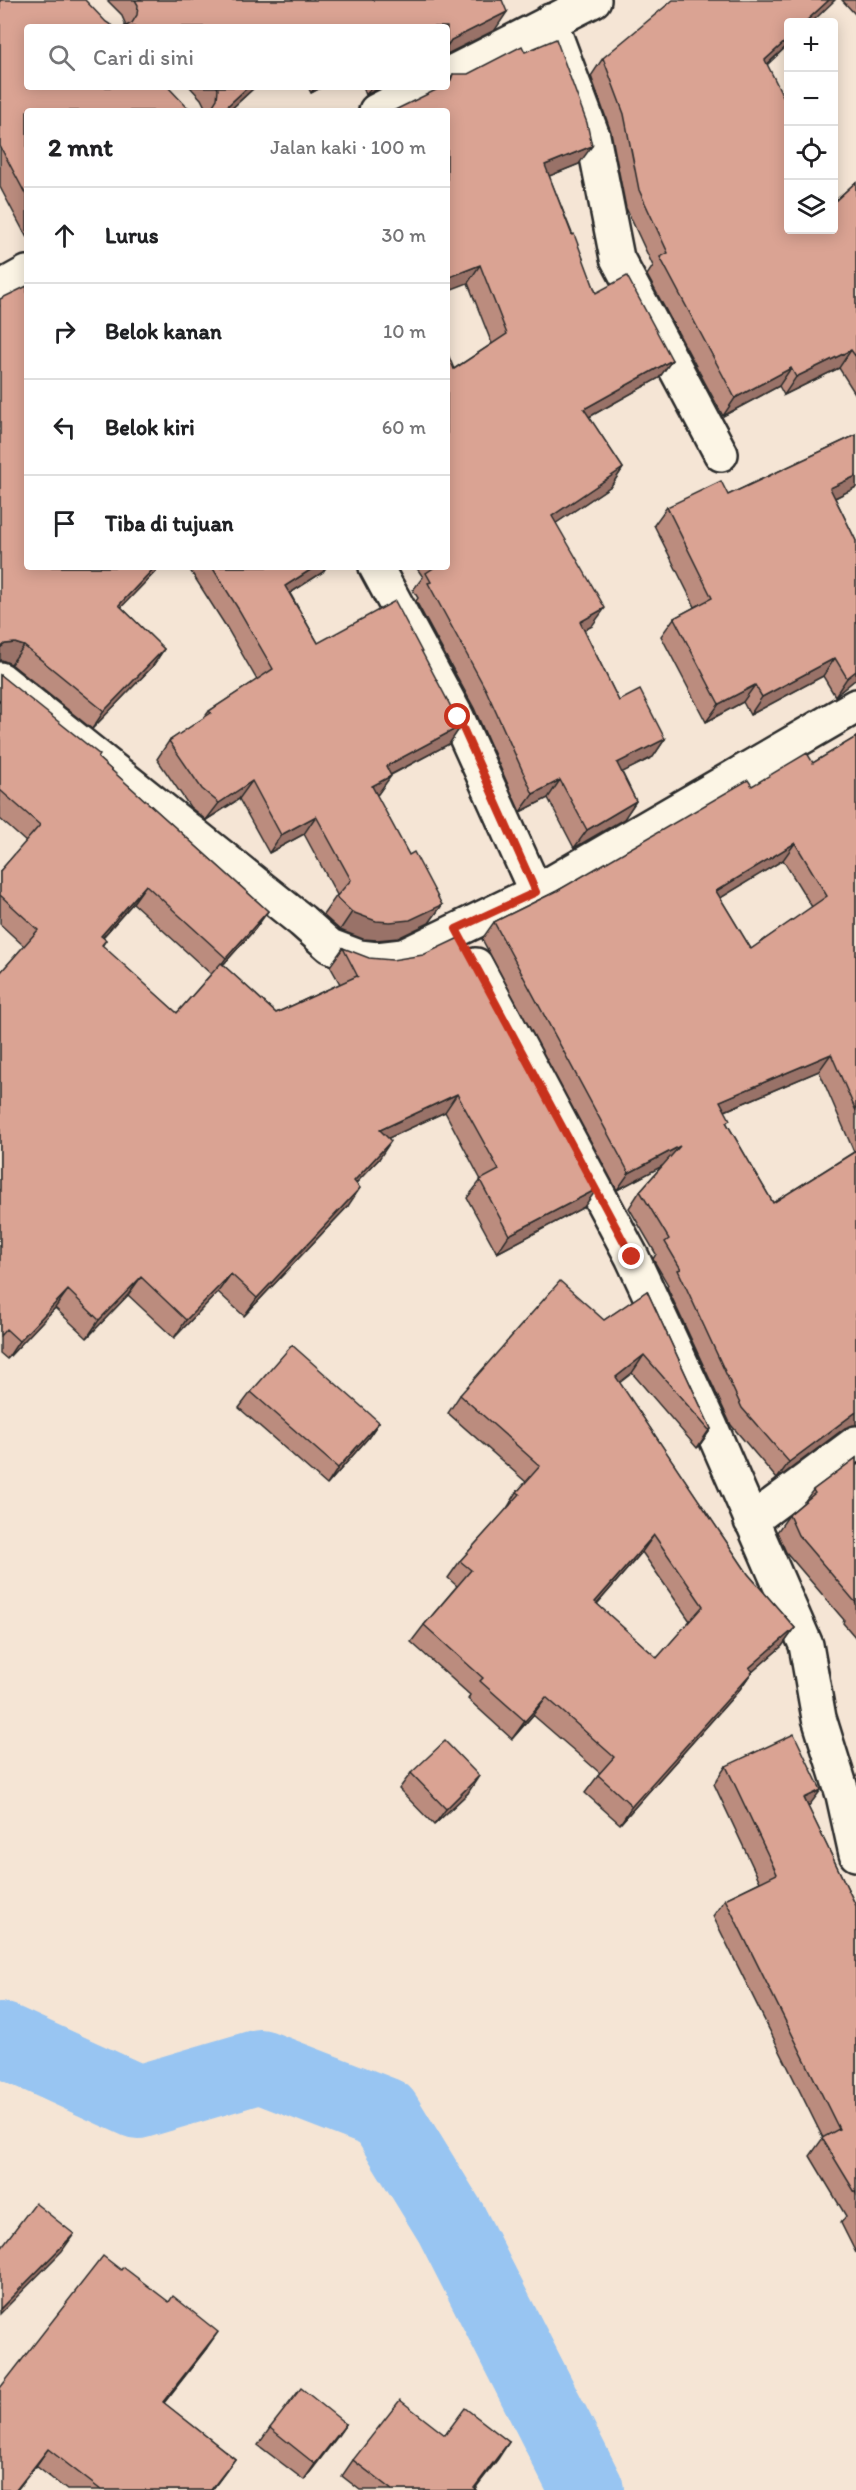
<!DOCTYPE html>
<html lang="id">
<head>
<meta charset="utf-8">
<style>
  :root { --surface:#fff; --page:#f2f2f2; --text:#202124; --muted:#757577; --line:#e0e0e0 }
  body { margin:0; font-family:Itim,sans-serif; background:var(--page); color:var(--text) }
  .controls { position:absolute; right:18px; top:18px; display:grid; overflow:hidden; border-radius:6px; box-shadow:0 3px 15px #0003 }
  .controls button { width:54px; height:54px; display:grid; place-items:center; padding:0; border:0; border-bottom:2px solid var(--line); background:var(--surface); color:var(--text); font:30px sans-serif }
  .stop { position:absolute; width:18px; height:18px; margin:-14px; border:4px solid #c8321e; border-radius:50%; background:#fff }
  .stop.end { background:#c8321e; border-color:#fff; box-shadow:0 2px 6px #0008 }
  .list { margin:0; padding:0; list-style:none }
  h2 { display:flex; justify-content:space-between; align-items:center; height:78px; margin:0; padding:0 24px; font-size:26px }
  h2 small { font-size:20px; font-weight:400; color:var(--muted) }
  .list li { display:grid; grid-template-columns:39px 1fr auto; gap:18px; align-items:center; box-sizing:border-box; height:96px; padding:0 24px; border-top:2px solid var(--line) }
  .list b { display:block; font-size:22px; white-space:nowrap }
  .list em { font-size:20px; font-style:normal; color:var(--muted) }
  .icon { flex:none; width:33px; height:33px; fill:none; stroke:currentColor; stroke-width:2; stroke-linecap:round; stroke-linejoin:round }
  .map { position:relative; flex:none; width:856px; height:2490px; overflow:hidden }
  .search { position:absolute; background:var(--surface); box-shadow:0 3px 15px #0003; left:24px; top:24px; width:426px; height:66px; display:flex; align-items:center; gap:15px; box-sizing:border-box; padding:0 21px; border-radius:6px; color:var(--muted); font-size:22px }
  .panel { position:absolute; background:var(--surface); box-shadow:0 3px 15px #0003; left:24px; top:108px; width:426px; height:462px; border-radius:6px }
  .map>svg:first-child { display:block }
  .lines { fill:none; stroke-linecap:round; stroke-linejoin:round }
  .river { stroke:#98c5f2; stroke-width:74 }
  .street-casing { stroke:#2b2b2b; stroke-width:38 }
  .street { stroke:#fcf5e5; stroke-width:33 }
  .wall { fill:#bb8c7e; stroke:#2b2b2b; stroke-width:1.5; fill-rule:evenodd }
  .shaded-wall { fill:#997267; stroke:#2b2b2b; stroke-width:1.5 }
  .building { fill:#daa393; stroke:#2b2b2b; stroke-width:1.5; fill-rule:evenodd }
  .route { stroke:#c8321e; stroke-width:8 }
</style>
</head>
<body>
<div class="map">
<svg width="856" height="2490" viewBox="0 0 856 2490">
  <rect width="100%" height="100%" fill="#f5e5d5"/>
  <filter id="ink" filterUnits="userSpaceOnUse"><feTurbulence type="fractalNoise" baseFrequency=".0167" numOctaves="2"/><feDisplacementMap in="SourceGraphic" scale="12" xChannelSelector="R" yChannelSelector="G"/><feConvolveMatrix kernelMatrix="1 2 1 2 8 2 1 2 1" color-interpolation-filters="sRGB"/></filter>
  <g filter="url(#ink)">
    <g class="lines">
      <polyline class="river" points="0,2039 138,2102 260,2066 384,2114 451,2223 587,2490"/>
      <g class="street-casing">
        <g id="street">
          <polyline points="550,21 593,136 617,258 721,454"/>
          <polyline points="447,75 594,0"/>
          <polyline points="376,111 423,87"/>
          <polyline points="0,288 27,273"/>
          <polyline points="376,567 457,717 536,892"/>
          <polyline points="0,679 302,921 330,946 359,957 377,959 403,956 536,892 856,706"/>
          <polyline points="476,965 632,1257 711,1427 806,1645 819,1718 843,1795 856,1854"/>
          <polyline points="751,1521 856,1443"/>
        </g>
      </g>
      <use href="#street" class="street"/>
    </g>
    <g class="wall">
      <polygon points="0,0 27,111 27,238 0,187"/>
      <polygon points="107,0 502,0 495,30 447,27 125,27 125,23 121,14"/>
      <polygon points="842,0 856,0 856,15"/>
      <polygon points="789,22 789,44 767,65 835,201 856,182 856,395 839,368 784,395 779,386 723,416 647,275 653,266 626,208 611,132 591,76 603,58"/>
      <polygon points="453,74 579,164 549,176 596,293 672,360 659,378 589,417 623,468 611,486 556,523 592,626 584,630 619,701 665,739 653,757 622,772 636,801 624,819 574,848 548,798 520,812 474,708 416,601 418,598 413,590 423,577 416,567 447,567 454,369 492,344 468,283 447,87 447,83"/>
      <polygon points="190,87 255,87 229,111 204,111 205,111 205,107 201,99"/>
      <polygon points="308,87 322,87 311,93"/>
      <polygon points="363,87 382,87 366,95"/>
      <polygon points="856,435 856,487 835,498 856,541 856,679 835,696 823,676 750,715 743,702 706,722 661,636 674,618 695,607 654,525 667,507 728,495"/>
      <polygon points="27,567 160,567 121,607 164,649 152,667 92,729 11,664 2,660"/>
      <polygon points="188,567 326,567 323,572 290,593 318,643 461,726 449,744 391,775 378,794 376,795 409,855 442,905 429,923 398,938 377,940 363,939 340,930 323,915 337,895 304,834 269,853 239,799 206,820 190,807 157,759 169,741 204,718 209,711 257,680 227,628"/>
      <path d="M0 675 98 758 268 911 255 929 223 965 276 1013 340 984 330 966 343 948 584 1207 497 1253 467 1198 481 1180 445 1112 388 1138 379 1159 356 1183 348 1206 244 1316 218 1292 174 1338 128 1295 87 1338 55 1308 7 1359 0 1353V973L24 946 0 924V871L26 842 0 819ZM133 903 211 974 177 1013 102 946 106 940 103 937Z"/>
      <path d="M856 737V1425H853L845 1428 777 1479 731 1425 667 1287 668 1285 653 1259 656 1254 629 1208 640 1191 662 1166 617 1190 482 939 494 922 557 891 752 786 813 763ZM783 860 812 907 751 949 720 898ZM819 1071 854 1152 773 1203 727 1124 725 1111Z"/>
      <path d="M647 1291 711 1429 699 1446 697 1448 632 1373 619 1382 748 1574 795 1628 782 1646 751 1673 740 1689 620 1824 585 1793 600 1773 533 1715 512 1739 468 1699 470 1695 411 1642 424 1625 457 1586 448 1578 460 1561 506 1510 517 1492 526 1482 448 1413 460 1395 604 1320ZM642 1552 690 1621 657 1658 597 1604Z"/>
      <polygon points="251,1392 379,1422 368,1438 327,1485 239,1408"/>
      <polygon points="856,1458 856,1638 843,1623 844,1620 786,1552 777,1532 789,1515 805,1501 813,1490"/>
      <polygon points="726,1766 808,1807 856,1906 856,2253 841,2223 846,2216 810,2156 823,2138 713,1916 725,1899 760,1882 714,1784"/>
      <polygon points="411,1773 468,1793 434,1825 399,1789"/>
      <polygon points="206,2349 164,2403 235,2459 212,2490 67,2490 36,2466 0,2388"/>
      <polygon points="346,2424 304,2480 258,2445 270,2428"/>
      <polygon points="445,2435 509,2442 474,2489 476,2490 360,2490 342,2476 353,2460"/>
    </g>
    <g class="shaded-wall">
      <polygon points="829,0 835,0 812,22 805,22"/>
      <polygon points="507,12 495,30 447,54 447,46 451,40"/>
      <polygon points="789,38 789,44 752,78 765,60"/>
      <polygon points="248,87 255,87 229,111 222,111"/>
      <polygon points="315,87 322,87 311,93"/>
      <polygon points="372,87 382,87 366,95"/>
      <polygon points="592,146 579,164 532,183 545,165"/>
      <polygon points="480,265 468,283 447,291 447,278"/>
      <polygon points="851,350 839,368 784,395 796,377"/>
      <polygon points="672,360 659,378 571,427 584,409"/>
      <polygon points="791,368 779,386 723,416 735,398"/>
      <polygon points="623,468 611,486 540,534 552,516"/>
      <polygon points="856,476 856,487 849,491 818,506 830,488"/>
      <polygon points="155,567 160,567 106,623 119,605"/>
      <polygon points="315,567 326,567 323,572 273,604 285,586"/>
      <polygon points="605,608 592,626 567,640 580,622"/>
      <polygon points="15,643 24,646 11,664 2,660 0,661 0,648 5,644"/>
      <polygon points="164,649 152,667 92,729 104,711"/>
      <polygon points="835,658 823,676 750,715 762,697"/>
      <polygon points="856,671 856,679 835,696 847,678"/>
      <polygon points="755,685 743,702 706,722 719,704"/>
      <polygon points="461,726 449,744 373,784 386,766"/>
      <polygon points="665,739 653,757 605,781 617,763"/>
      <polygon points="391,776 378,794 359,804 372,786"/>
      <polygon points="560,780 548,798 520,812 533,794"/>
      <polygon points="252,781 239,799 206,820 219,803"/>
      <polygon points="636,801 624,819 574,848 587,830"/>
      <polygon points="316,816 304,834 269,853 281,835"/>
      <polygon points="795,843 783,860 704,908 716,891"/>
      <polygon points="146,885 133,903 88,954 101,936"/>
      <polygon points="442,905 429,923 398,938 377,940 363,939 340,930 352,912"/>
      <polygon points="268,911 255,929 213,976 226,958"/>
      <polygon points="831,1054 819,1071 708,1118 720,1101"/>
      <polygon points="457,1094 445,1112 367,1148 380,1130"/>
      <polygon points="391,1141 379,1159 341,1199 354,1181"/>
      <polygon points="680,1146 668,1163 617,1190 629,1173"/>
      <polygon points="360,1188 348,1206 244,1316 257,1298"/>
      <polygon points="597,1189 584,1207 497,1253 509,1235"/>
      <polygon points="231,1274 218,1292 174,1338 186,1320"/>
      <polygon points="141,1277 128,1295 87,1338 99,1320"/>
      <polygon points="68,1290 55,1308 7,1359 19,1341"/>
      <polygon points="644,1355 632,1373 604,1395 616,1377"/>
      <polygon points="856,1412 856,1425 853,1425 845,1428 777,1479 789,1462"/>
      <polygon points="379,1422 368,1438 327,1485 338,1468"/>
      <polygon points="711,1429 699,1446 697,1448 709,1430"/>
      <polygon points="654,1535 642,1552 583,1620 595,1602"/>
      <polygon points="795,1628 782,1646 751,1673 740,1689 620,1824 632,1806 749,1668"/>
      <polygon points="546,1697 533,1715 512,1739 525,1721"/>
      <polygon points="479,1776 468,1793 434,1825 446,1809"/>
      <polygon points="821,1790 808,1807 804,1798"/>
      <polygon points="74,2234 62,2251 0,2314 0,2309"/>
      <polygon points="218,2332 206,2349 151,2419 163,2402"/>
      <polygon points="346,2424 335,2440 304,2480 315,2464"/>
      <polygon points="509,2442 498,2459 474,2490 472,2490"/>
      <polygon points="48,2449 36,2466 17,2490 16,2490"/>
      <polygon points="235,2459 212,2490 211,2490"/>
    </g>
    <g class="building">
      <polygon points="0,0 85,0 106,22 114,27 116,27 27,27 27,87 168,87 186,106 194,111 196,111 27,111 27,197 0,146"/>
      <polygon points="135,0 502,0 507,12 451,40 447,46 447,27 124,27 132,23 137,15 138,5"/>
      <polygon points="673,0 829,0 805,22 789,22 789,38 765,60 789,108 789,230 834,230 834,197 835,201 856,182 856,357 851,350 796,377 791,368 735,398 660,257 668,253 639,190 624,114 603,58"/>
      <polygon points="556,39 587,123 592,146 545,165 572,235 574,234 596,293 627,276 672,360 584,409 623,468 552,516 605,608 580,622 619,701 640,690 665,739 617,763 636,801 587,830 560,780 533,794 486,690 428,583 431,582 426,573 435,567 447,567 447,352 454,369 507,334 480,265 447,278 447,111 393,111 442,87 447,87 447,83 451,80 453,74 468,74 522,46 525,52"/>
      <polygon points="217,87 248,87 222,111 204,111 212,107 217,99 218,89"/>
      <polygon points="27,286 27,567 155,567 119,605 164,649 104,711 24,646 15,643 5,644 0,648 0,299"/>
      <polygon points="856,435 856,476 830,488 856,541 856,671 847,678 835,658 762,697 755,685 719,704 674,618 712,598 667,507 721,481 728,495"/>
      <polygon points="212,567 315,567 285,586 318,643 395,601 461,726 386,766 391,776 372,786 409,855 414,852 442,905 410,920 390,922 376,921 352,912 336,897 351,880 316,816 281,835 252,781 219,803 202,789 169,741 211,713 209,711 273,669 239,610"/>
      <polygon points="0,675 100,755 98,758 268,911 226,958 146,885 101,936 106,940 102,945 177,1013 221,963 276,1013 357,976 358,977 343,948 369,958 392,960 423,955 461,937 597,1189 509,1235 480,1180 499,1170 457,1094 380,1130 391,1141 354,1181 360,1188 257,1298 231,1274 186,1320 141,1277 99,1320 68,1290 19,1341 6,1329 0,1336 0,973 38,930 0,895 0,871 40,825 0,790"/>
      <path d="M856 737V1111L831 1054 720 1101 730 1120 726 1122 773 1203 856 1151V1412L789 1462 742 1408 678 1270 681 1269 665 1242 669 1239 640 1191 680 1146 629 1173 494 922 557 891 748 780 752 786 807 753 813 763ZM795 843 827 896 751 949 716 891Z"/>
      <path d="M560 1281 604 1320 647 1291 711 1429 709 1430 644 1355 616 1377 748 1574 795 1628 749 1668 753 1671 632 1806 598 1775 614 1757 546 1697 525 1721 480 1681 483 1678 424 1625 471 1570 460 1561 520 1494 517 1492 540 1466 460 1395ZM654 1535 703 1606 657 1658 595 1602Z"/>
      <polygon points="292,1345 379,1422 338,1468 251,1392"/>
      <polygon points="856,1458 856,1603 798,1535 789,1515 815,1493 813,1490"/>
      <polygon points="794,1734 821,1790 804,1798 856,1906 856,2194 822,2138 839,2129 725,1899 777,1874 726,1766"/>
      <polygon points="445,1741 479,1776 446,1809 411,1773"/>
      <polygon points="35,2203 74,2234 0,2309 0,2249"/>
      <polygon points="103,2256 121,2270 123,2267 169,2302 173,2296 218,2332 163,2402 235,2459 211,2490 101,2490 48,2449 16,2490 0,2490 0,2388"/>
      <polygon points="301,2388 346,2424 315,2464 270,2428"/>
      <polygon points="400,2400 445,2435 465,2408 509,2442 474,2488 476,2490 392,2490 353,2460"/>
    </g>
  </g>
  <g class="lines" filter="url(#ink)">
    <polyline class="route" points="458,717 536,892 456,929 632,1257"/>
  </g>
</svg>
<div class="controls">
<button>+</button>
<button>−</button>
<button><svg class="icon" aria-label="locate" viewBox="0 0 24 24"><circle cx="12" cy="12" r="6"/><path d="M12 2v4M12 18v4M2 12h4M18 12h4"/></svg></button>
<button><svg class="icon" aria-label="layers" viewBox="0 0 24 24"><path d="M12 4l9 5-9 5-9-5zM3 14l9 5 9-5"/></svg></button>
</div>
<div class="stop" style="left:458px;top:717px"></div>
<div class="stop end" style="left:632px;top:1257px"></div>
<div class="search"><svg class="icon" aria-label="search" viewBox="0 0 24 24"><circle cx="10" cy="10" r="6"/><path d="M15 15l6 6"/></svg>Cari di sini</div>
<section class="panel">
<h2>2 mnt<small>Jalan kaki · 100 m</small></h2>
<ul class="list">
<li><svg class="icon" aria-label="ahead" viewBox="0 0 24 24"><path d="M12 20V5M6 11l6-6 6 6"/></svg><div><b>Lurus</b></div><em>30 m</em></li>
<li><svg class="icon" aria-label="right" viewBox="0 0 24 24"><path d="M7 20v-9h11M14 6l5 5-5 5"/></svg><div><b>Belok kanan</b></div><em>10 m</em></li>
<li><svg class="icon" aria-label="left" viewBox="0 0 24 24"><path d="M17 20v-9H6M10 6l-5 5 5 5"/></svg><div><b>Belok kiri</b></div><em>60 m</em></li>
<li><svg class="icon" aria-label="arrive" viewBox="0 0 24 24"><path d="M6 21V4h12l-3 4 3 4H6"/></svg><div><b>Tiba di tujuan</b></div></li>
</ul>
</section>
</div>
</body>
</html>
